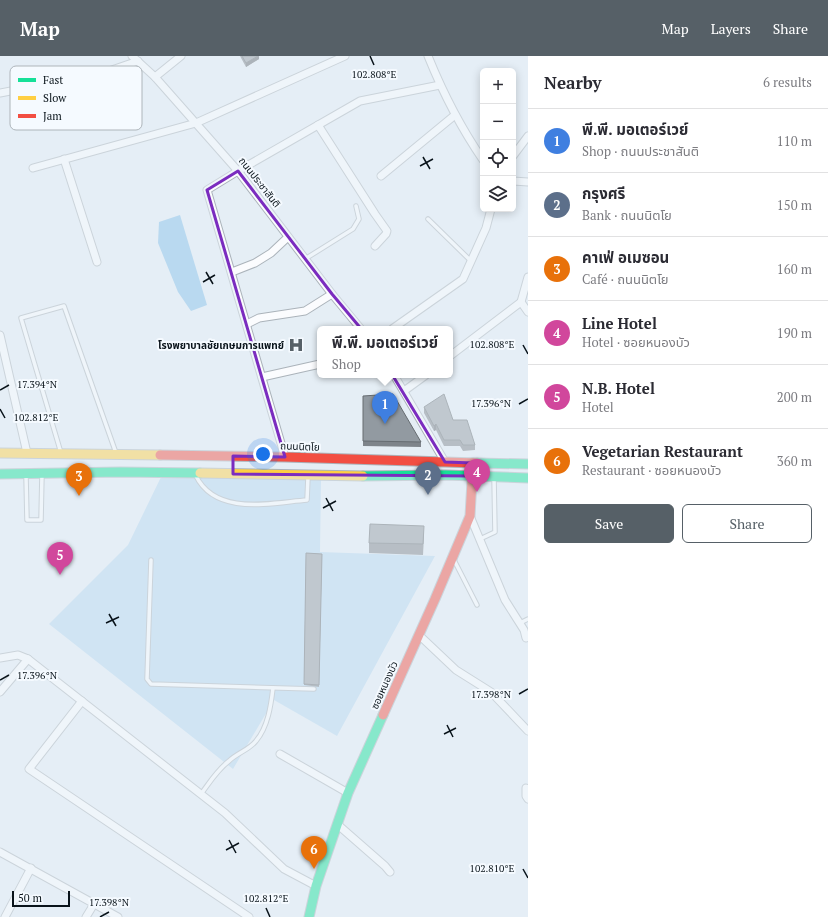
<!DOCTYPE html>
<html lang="en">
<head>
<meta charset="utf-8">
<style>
  :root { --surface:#fff; --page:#f2f2f3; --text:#2b2b33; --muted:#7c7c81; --line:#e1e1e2; --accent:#566067 }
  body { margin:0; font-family:"PT Serif","Noto Sans Thai",serif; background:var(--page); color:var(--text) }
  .controls { position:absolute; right:12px; top:12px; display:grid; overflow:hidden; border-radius:6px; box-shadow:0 2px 10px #0003 }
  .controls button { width:36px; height:36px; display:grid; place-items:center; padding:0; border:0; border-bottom:1px solid var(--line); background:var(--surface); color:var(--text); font:20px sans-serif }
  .scale { position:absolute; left:12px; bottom:10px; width:58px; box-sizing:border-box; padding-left:4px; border:2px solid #09131a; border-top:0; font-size:11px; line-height:14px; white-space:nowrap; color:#09131a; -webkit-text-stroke:3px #f5faff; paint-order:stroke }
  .you { position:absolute; left:263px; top:398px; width:14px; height:14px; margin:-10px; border:3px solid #fff; border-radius:50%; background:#1a73e8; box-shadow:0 0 0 6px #1a73e833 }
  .badge { display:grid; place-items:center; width:26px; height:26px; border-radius:50%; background:var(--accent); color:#fff; font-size:13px; font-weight:700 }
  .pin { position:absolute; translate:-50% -33px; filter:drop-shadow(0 1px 2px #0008) }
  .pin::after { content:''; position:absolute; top:21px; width:14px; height:12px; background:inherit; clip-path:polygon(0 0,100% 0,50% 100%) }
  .popup { position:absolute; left:317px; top:270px; width:136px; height:52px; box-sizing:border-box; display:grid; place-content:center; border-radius:6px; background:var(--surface); filter:drop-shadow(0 1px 3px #0005); font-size:13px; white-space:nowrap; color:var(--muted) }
  .popup b { font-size:15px; color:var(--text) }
  .popup::after { content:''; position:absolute; left:50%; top:100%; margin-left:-8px; border:8px solid transparent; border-top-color:var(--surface) }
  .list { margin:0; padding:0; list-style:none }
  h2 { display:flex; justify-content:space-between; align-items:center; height:52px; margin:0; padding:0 16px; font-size:17px }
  h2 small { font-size:13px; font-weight:400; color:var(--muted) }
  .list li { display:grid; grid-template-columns:26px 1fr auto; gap:12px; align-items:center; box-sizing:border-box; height:64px; padding:0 16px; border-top:1px solid var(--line) }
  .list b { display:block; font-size:15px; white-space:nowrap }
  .list p { margin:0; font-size:13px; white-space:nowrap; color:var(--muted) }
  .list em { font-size:13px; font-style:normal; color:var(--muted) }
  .actions { display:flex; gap:8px; padding:12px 16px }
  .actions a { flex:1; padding:9px 0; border:1px solid var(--accent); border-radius:6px; text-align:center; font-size:14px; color:var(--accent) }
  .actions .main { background:var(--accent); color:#fff }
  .icon { flex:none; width:22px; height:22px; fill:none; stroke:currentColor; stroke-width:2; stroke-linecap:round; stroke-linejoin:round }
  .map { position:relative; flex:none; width:528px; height:861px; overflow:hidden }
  header { display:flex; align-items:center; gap:24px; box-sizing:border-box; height:56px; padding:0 20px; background:var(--accent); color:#fff }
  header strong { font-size:19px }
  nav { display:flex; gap:22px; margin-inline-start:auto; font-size:14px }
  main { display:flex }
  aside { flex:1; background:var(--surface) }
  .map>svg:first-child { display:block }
  .green { fill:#b7d7f0 }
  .water { fill:#84bee8 }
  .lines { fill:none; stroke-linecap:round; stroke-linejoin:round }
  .lane-casing { stroke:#abb3ba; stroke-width:5.5 }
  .street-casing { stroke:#abb3ba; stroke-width:9 }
  .fast-casing { stroke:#abb3ba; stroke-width:11 }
  .slow-casing { stroke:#abb3ba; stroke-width:11 }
  .jam-casing { stroke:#abb3ba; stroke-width:11 }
  .lane { stroke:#fbfcfe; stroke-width:3.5 }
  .street { stroke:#fbfcfe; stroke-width:7 }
  .fast { stroke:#16e098; stroke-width:9 }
  .slow { stroke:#ffcf43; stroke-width:9 }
  .jam { stroke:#f24e42; stroke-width:9 }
  .wall { fill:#7e848a }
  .shaded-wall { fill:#666c71 }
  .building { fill:#929aa1; stroke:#666c71 }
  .marked { fill:none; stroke:#7b2cbf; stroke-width:3; stroke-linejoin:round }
  .ticks { fill:none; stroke:#09131a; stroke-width:1.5 }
  .labels { text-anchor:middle; stroke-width:4; stroke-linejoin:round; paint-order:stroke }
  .street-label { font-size:10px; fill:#09131a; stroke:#f5faff }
  .poi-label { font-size:10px; font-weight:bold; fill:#09131a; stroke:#f5faff; text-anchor:end }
  .key { fill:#f5faff; stroke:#aeb5ba; stroke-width:1 }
  .key-label { font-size:11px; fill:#09131a }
  .ticks-label { font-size:10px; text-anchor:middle; fill:#09131a; stroke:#f5faff; stroke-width:4; stroke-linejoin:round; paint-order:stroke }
</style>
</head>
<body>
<header>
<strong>Map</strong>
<nav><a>Map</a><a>Layers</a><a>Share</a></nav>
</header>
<main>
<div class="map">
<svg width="528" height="861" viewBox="0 0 528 861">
  <rect width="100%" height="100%" fill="#e5eef5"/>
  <polygon class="green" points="161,421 321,424 320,496 435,500 337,680 274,644 233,713 49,568 128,489"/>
  <polygon class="water" points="180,159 207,249 191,255 178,236 158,187 159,166"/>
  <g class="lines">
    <g class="lane-casing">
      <g id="lane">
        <polyline points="428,163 471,205"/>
        <polyline points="305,203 353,173 359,163 356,150"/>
        <polyline points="61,397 21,262 64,250 116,397"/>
        <polyline points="26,420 27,464 41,464 42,418"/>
        <path d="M196 420C216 460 270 447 307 444L308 421"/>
        <polyline points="480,483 495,476 494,422"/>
        <polyline points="151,504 147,623 151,628 314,633"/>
        <polyline points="454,504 477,549"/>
        <polyline points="520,567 528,563"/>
        <path d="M201 738C210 726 217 714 229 705 237 697 249 694 256 685 268 671 271 649 273 632"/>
      </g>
    </g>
    <g class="street-casing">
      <g id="street">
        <polyline points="132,0 155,21 238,115 332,238 361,273"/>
        <path d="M428 0C443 37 461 72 483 104"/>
        <polyline points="155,21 181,0"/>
        <polyline points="0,37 103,17 138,5"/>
        <polyline points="318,69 375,158 387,175 386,178 375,190"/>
        <polyline points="513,100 528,80"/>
        <polyline points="64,103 97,206"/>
        <polyline points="33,112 196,67 345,0"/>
        <polyline points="381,120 455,59"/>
        <polyline points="513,125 528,126"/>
        <polyline points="232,216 255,207 271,197 288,181"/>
        <polyline points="528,221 521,246 528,256"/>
        <polyline points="247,268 259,262 305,255 332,238"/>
        <polyline points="392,273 463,223 486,172 491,153"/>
        <polyline points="0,279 27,397"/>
        <polyline points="450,300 521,246"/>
        <polyline points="394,319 445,406"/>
        <polyline points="262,321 320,308"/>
        <polyline points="404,335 426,319"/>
        <polyline points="285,401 207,134 238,115 360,45 440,29"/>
        <polyline points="470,460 505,544 524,574 526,582"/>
        <polyline points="419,579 456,614 491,636 528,675"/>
        <polyline points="0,602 18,599 28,603 225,757 284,813 316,830"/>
        <polyline points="0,636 28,603"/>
        <polyline points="82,645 29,713 249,861"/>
        <polyline points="280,698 348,737"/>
        <polyline points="526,732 526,740 528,743"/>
        <polyline points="337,768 385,810 390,816"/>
        <polyline points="0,796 118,861"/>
        <polyline points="5,861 31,812"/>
        <polyline points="86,861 94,848"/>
      </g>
    </g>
    <g class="fast-casing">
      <g id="fast">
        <polyline points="477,407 528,408"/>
        <polyline points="0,418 120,416 200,417"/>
        <polyline points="363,420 445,419 528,422"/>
        <polyline points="309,861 316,830 348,737 383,659"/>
      </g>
    </g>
    <g class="slow-casing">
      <g id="slow">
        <polyline points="0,397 160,399"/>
        <polyline points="200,417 363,420"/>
      </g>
    </g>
    <g class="jam-casing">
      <g id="jam">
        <polyline points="160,399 285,401 477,407"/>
        <polyline points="383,659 435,543 470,460 473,407"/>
      </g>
    </g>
    <use href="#lane" class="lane"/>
    <use href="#street" class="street"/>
    <use href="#fast" class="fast"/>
    <use href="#slow" class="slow"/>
    <use href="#jam" class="jam"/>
  </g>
  <g class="wall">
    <polygon points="240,0 259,0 259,3 246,11"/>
    <polygon points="363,340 421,386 421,391 363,390"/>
    <polygon points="424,351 475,389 475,394 463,395 460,390 444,390 436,374 434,375 424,357"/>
    <polygon points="424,480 423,499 369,497 369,487"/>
    <polygon points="306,497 322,498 319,631 304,629"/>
  </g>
  <g class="shaded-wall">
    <polygon points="259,0 259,3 246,11 246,7"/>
    <polygon points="436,368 436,374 434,375 434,370"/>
  </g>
  <g class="building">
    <polygon points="242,0 258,0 246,7"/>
    <polygon points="393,338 421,386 363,385 363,340"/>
    <polygon points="444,338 453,364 467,364 475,389 463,389 460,384 444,384 436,368 434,370 424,351"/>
    <polygon points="370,468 424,470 423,488 369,487"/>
    <polygon points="306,497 322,498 319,629 304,628"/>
  </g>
  <path d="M0 0H528V861H0ZM238 115 332 238 373 287 445 406 473 407V420L233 418V400L285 401 207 134Z" fill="#e5eef5" fill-opacity=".55" fill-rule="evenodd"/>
  <path class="marked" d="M238 115 332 238 373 287 445 406 473 407V420L233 418V400L285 401 207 134Z"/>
  <path class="ticks" d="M370 0 374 9M423 101 430 113M420 110 433 103M206 216 213 228M203 226 215 219M523 289 528 298M0 334 9 329M519 348 528 343M0 353 5 362M326 442 333 455M323 452 336 445M109 558 116 570M106 567 119 561M0 624 9 619M519 638 528 633M447 669 453 681M444 678 456 672M229 784 236 797M226 794 239 787M523 813 528 822M266 852 270 861M100 861 109 856"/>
  <defs>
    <g id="hospital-bare" transform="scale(1.2)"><path d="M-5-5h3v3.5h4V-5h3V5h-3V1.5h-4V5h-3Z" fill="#566067" stroke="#f5faff" stroke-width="2.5" paint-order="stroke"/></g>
  </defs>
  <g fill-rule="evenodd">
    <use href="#hospital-bare" x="296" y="289"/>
  </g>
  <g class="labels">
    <g class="street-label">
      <text transform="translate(260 126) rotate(52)" y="4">ถนนประชาสันติ</text>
      <text transform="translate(300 390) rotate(2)" y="4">ถนนนิตโย</text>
      <text transform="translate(384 629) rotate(-66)" y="4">ซอยหนองบัว</text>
    </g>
    <g class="poi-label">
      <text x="284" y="293">โรงพยาบาลชัยเกษมการแพทย์</text>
    </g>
  </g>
  <rect x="10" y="10" width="132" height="64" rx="6" class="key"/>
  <rect x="18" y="22" width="18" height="4" fill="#16e098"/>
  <rect x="18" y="40" width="18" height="4" fill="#ffcf43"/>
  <rect x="18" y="58" width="18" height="4" fill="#f24e42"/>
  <g class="key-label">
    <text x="43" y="28">Fast</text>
    <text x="43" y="46">Slow</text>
    <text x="43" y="64">Jam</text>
  </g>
  <g class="ticks-label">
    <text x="374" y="22">102.808°E</text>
    <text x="492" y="292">102.808°E</text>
    <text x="37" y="332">17.394°N</text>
    <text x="491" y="351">17.396°N</text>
    <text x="36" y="365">102.812°E</text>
    <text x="37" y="623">17.396°N</text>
    <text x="491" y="642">17.398°N</text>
    <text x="492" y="816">102.810°E</text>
    <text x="266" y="846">102.812°E</text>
    <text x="109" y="850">17.398°N</text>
  </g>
</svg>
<div class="controls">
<button>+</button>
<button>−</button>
<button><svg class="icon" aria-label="locate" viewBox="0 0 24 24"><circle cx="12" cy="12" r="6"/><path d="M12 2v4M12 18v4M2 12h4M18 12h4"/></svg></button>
<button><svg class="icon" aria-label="layers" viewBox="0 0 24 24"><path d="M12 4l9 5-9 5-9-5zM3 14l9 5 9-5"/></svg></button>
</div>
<div class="scale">50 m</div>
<div class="you"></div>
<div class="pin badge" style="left:385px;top:368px;background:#3f7fe0">1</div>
<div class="popup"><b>พี.พี. มอเตอร์เวย์</b>Shop</div>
<div class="pin badge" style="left:428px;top:439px;background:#5c6f8a">2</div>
<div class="pin badge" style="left:79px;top:440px;background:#e8710a">3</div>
<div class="pin badge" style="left:477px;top:436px;background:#d1479c">4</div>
<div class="pin badge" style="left:60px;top:519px;background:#d1479c">5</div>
<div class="pin badge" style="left:314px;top:813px;background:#e8710a">6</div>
</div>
<aside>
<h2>Nearby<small>6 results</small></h2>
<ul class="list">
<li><span class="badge" style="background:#3f7fe0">1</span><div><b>พี.พี. มอเตอร์เวย์</b><p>Shop · ถนนประชาสันติ</p></div><em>110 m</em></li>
<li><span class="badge" style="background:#5c6f8a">2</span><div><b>กรุงศรี</b><p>Bank · ถนนนิตโย</p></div><em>150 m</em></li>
<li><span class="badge" style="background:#e8710a">3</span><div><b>คาเฟ่ อเมซอน</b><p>Café · ถนนนิตโย</p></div><em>160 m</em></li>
<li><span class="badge" style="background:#d1479c">4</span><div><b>Line Hotel</b><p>Hotel · ซอยหนองบัว</p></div><em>190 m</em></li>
<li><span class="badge" style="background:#d1479c">5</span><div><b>N.B. Hotel</b><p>Hotel</p></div><em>200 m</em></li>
<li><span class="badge" style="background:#e8710a">6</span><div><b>Vegetarian Restaurant</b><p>Restaurant · ซอยหนองบัว</p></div><em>360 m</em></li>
</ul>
<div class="actions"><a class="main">Save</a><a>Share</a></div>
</aside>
</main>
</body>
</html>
